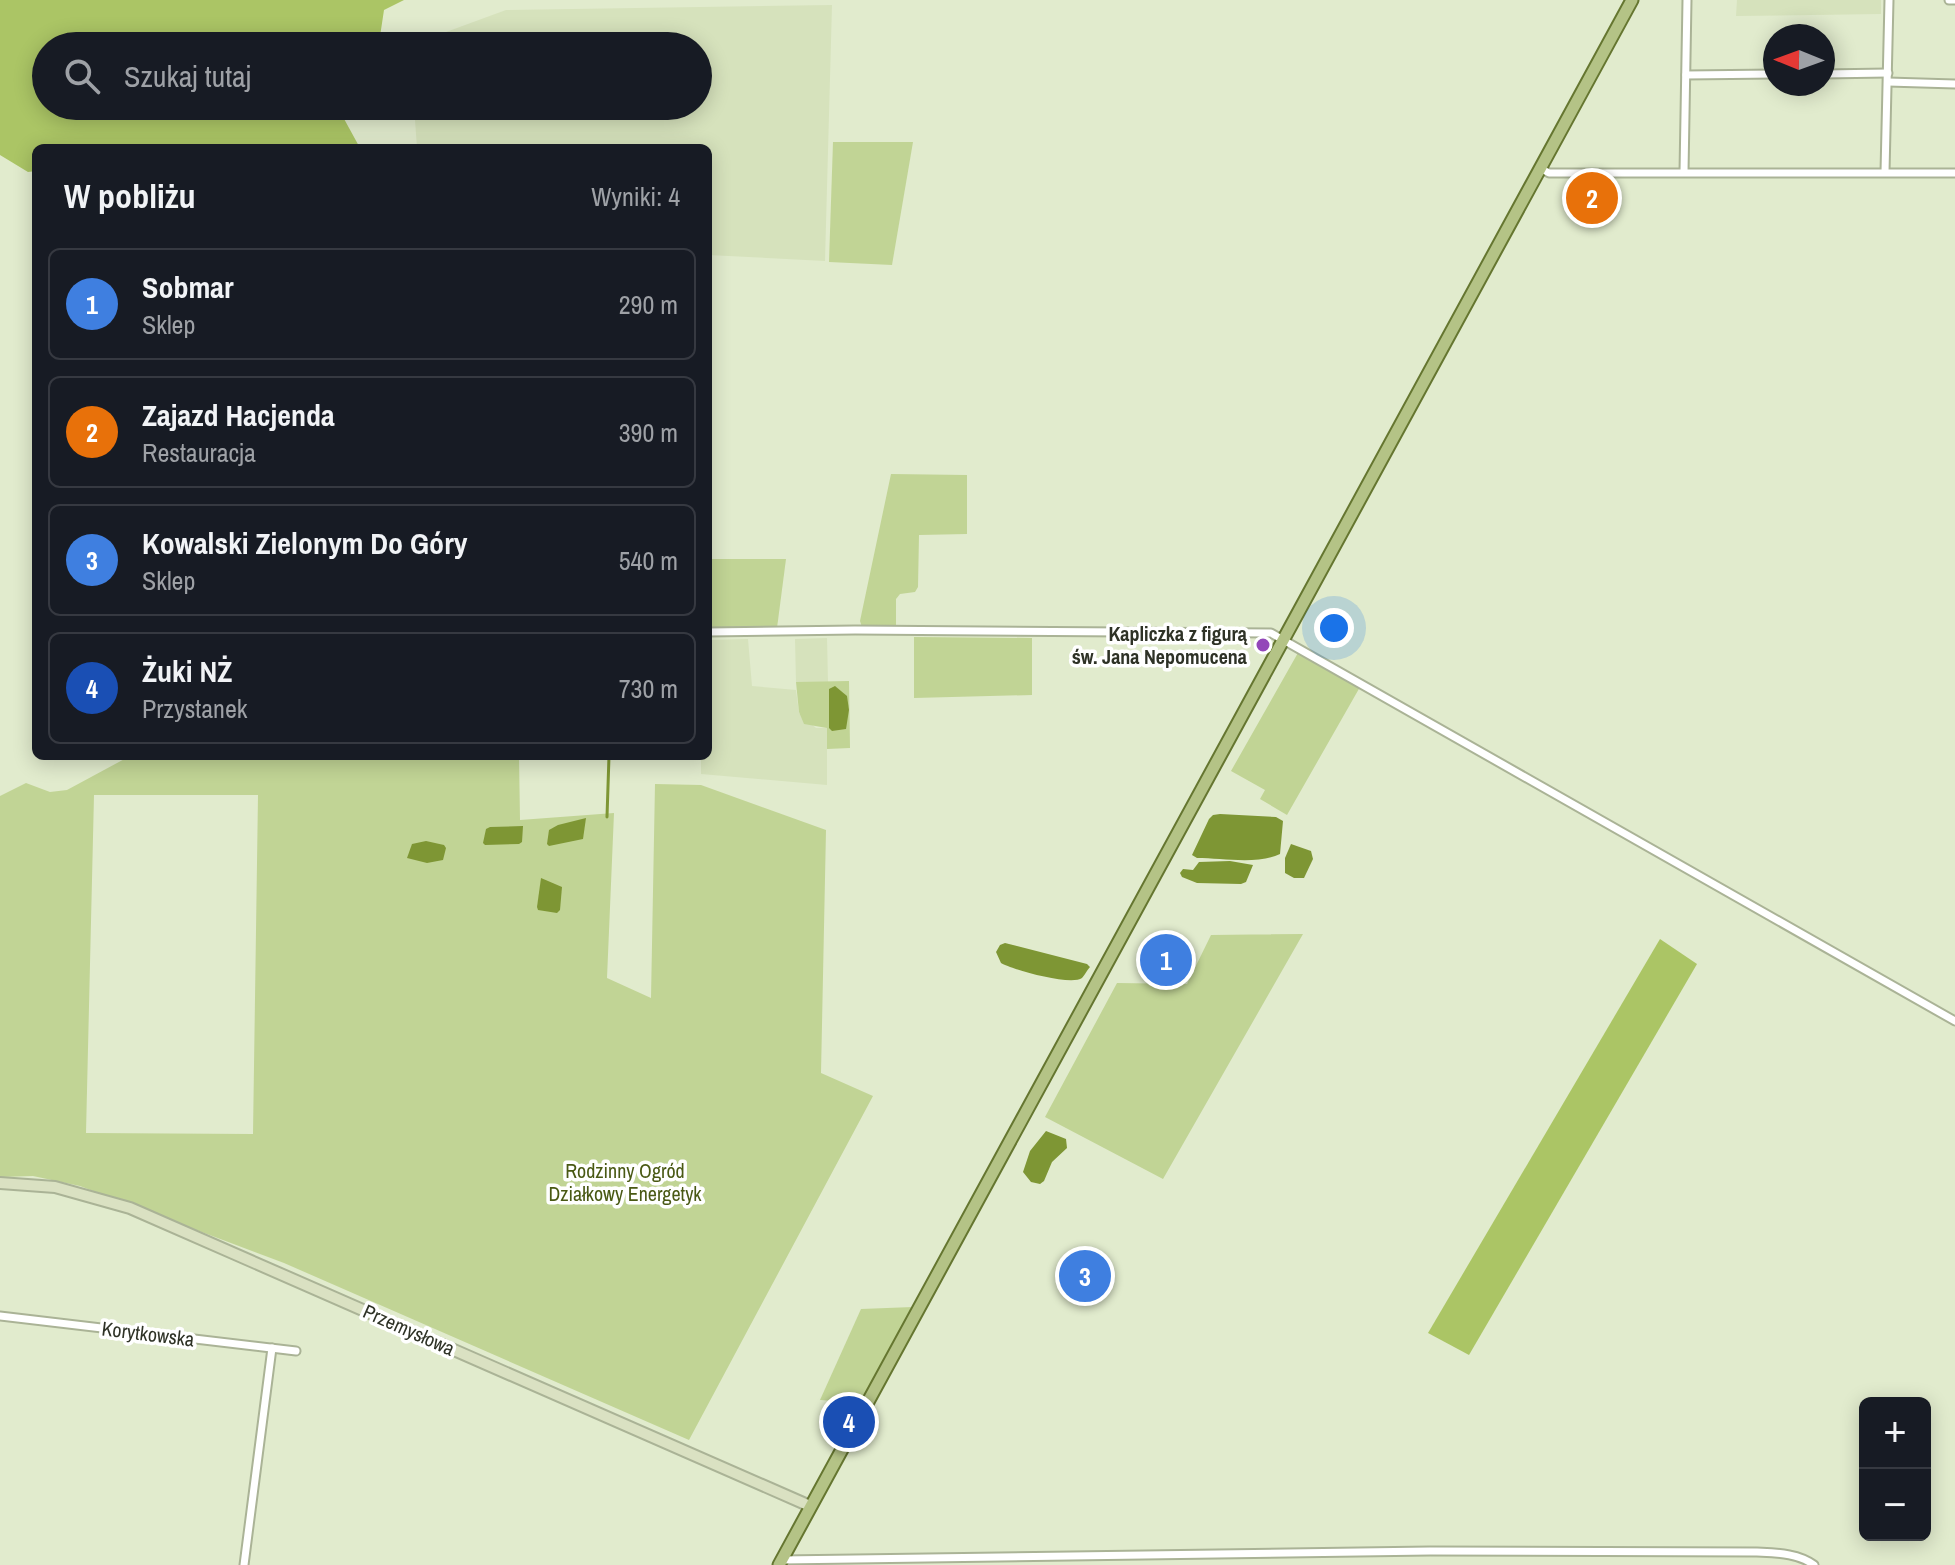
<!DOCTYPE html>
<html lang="pl">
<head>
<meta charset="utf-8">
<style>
  :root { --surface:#171b24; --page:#242831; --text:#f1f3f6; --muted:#9ea1a6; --line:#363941; --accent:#0b8043 }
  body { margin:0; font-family:"Archivo Narrow",sans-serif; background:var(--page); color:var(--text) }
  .controls { position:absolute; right:24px; bottom:24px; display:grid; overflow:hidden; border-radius:12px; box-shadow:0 4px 20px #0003 }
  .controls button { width:72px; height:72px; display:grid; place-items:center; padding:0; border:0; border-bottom:2px solid var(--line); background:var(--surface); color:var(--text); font:40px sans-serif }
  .compass { position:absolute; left:1763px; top:24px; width:72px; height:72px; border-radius:50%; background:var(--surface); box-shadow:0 4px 20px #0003; rotate:271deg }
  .you { position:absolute; left:1334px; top:628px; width:28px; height:28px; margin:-20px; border:6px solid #fff; border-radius:50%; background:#1a73e8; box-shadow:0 0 0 12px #1a73e833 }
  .badge { display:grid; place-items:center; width:52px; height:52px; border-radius:50%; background:var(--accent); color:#fff; font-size:26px; font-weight:700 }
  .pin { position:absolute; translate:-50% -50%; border:4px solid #fff; box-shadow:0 2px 8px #0006 }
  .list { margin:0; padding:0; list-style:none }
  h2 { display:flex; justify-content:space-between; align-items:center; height:104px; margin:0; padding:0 32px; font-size:34px }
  h2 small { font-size:26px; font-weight:400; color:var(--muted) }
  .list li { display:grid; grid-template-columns:52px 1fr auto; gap:24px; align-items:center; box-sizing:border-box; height:112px; margin:0 16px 16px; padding:0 16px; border:2px solid var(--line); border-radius:12px }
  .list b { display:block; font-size:30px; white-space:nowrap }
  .list p { margin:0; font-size:26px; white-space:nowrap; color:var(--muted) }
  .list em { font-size:26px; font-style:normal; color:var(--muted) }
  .icon { flex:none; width:44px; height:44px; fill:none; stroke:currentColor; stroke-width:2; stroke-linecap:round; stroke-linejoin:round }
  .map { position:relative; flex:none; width:1955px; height:1565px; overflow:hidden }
  .search { position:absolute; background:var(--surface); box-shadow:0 4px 20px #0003; left:32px; top:32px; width:680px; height:88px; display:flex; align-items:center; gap:20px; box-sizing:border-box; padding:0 28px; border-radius:44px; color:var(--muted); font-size:30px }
  .panel { position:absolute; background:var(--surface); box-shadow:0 4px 20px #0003; left:32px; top:144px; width:680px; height:616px; border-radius:12px }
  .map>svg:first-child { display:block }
  .built { fill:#d6e2bc }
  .green { fill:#c1d495; fill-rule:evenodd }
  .forest { fill:#abc565 }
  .water { fill:#7e9634 }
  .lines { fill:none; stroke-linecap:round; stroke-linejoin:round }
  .stream { stroke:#7e9634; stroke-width:3 }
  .minor-casing { stroke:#aab396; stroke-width:11 }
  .secondary-casing { stroke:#aab396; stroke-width:14 }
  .primary-casing { stroke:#657630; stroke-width:15 }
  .minor { stroke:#fff; stroke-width:7 }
  .secondary { stroke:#dae1c2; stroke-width:10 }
  .primary { stroke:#b4c386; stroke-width:11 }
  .poi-dot { fill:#9347b9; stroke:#fff; stroke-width:3 }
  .labels { text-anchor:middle; stroke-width:7; stroke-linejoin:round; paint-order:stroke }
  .poi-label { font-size:20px; font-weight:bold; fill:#2e3226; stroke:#fff; text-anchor:end }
  .park-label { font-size:20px; fill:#495914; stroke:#fff }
  .street-label { font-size:20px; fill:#2e3226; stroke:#fff }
</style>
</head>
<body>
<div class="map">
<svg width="1955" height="1565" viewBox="0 0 1955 1565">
  <rect width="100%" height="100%" fill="#e1ebcd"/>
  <g class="built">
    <polygon points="1737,0 1881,0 1881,14 1736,16"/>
    <polygon points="832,5 825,261 708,255 708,148 417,148 414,106 698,106 698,46 426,46 427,39 506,10"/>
    <polygon points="827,638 828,682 796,682 795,639"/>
    <polygon points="748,639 752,686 796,690 799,713 816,728 827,728 827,785 701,774 701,756 708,756 708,640"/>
  </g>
  <g class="green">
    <polygon points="833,142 913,142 892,265 829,262"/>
    <polygon points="891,474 967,475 967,534 919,535 918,587 915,592 900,594 896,599 896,627 862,627 860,621"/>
    <polygon points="708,559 786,559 777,628 708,628"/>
    <polygon points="914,637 1032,638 1032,695 914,698"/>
    <polygon points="1299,651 1360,687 1287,815 1260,799 1265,790 1231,771"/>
    <polygon points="849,681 850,748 827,749 827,728 804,724 799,712 796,682"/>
    <path d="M130 756H519L520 820 614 813 607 978 651 998 655 784 701 785 826 830 821 1073 873 1096 689 1440 284 1263 80 1186 33 1176 0 1177V796L26 783 50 792 67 790ZM94 795H258L253 1134 86 1133Z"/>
    <polygon points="1303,934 1163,1179 1045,1117 1117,983 1187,984 1211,935"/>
    <polygon points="913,1307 864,1403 820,1400 861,1309"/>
  </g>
  <g class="forest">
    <polygon points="0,0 404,0 384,10 379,43 372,46 46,46 46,106 337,106 360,148 36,148 36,171 28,172 0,155"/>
    <polygon points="1660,939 1697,964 1469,1355 1428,1333"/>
  </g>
  <g class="water">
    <polygon points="835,686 847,696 849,710 846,729 832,731 829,728 829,689"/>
    <path d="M1220 814 1276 817 1283 821 1280 854C1257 865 1222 858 1197 858L1192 855 1209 819 1213 815Z"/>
    <polygon points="586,818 583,839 549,846 547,844 549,830 558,825"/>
    <polygon points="523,826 522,842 519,844 485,845 483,843 486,829 490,827"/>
    <polygon points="426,841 444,845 446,848 443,860 427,863 407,858 412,844"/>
    <polygon points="1291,844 1311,851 1313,859 1304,878 1294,878 1285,873 1285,858"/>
    <polygon points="1230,861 1253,865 1246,882 1241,884 1197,883 1182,877 1180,873 1183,869 1193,870 1199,862"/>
    <polygon points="541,878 562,887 560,910 557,913 538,910 537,907"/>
    <path d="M1005 943 1087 964 1090 967C1088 969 1084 976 1082 978 1071 986 1013 970 1001 963L996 952 1000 945Z"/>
    <polygon points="1046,1131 1066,1139 1067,1148 1052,1162 1044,1181 1040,1184 1031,1182 1023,1172 1030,1151"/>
  </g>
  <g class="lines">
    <polyline class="stream" points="607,817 609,756"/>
    <g class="minor-casing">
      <g id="minor">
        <polyline points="1949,0 1955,0"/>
        <polyline points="1823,74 1888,73"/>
        <polyline points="1686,75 1775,74"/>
        <polyline points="1888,82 1955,84"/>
        <polyline points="1540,168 1549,173 1955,173"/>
        <polyline points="1684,172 1687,0"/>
        <polyline points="1885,172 1889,0"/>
        <polyline points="708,632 855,630 1271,633 1955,1021"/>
        <polyline points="0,1316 296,1351"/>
        <path d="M781 1560 1430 1551 1757 1552C1776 1553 1798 1553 1814 1565"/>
        <polyline points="244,1565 272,1348"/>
      </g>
    </g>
    <g class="secondary-casing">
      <polyline id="secondary" points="0,1183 55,1187 130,1208 810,1506"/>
    </g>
    <g class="primary-casing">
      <polyline id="primary" points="779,1565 1632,0"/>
    </g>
    <use href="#minor" class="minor"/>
    <use href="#secondary" class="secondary"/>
    <use href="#primary" class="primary"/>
  </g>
  <circle class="poi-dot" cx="1263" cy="645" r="8"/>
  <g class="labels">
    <g class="poi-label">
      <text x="1247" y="641">Kapliczka z figurą<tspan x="1247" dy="23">św. Jana Nepomucena</tspan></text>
    </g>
    <g class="park-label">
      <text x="625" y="1178">Rodzinny Ogród<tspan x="625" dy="23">Działkowy Energetyk</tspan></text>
    </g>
    <g class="street-label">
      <text transform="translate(409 1330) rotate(24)" y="7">Przemysłowa</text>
      <text transform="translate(148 1334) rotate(7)" y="7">Korytkowska</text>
    </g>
  </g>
</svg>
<div class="controls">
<button>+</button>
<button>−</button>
</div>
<svg class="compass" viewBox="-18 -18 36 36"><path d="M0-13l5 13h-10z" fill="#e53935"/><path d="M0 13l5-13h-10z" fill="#9ea1a6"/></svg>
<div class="you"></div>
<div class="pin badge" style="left:1166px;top:960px;background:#3f7fe0">1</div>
<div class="pin badge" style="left:1592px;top:198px;background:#e8710a">2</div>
<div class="pin badge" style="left:1085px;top:1276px;background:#3f7fe0">3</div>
<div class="pin badge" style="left:849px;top:1422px;background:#1a4fb4">4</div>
<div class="search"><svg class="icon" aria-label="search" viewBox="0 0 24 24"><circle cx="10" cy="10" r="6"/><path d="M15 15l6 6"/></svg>Szukaj tutaj</div>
<section class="panel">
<h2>W pobliżu<small>Wyniki: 4</small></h2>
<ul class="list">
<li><span class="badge" style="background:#3f7fe0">1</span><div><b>Sobmar</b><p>Sklep</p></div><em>290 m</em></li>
<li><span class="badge" style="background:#e8710a">2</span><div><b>Zajazd Hacjenda</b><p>Restauracja</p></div><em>390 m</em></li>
<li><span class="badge" style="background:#3f7fe0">3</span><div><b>Kowalski Zielonym Do Góry</b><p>Sklep</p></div><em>540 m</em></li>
<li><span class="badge" style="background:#1a4fb4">4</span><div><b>Żuki NŻ</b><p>Przystanek</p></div><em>730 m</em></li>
</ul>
</section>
</div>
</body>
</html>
